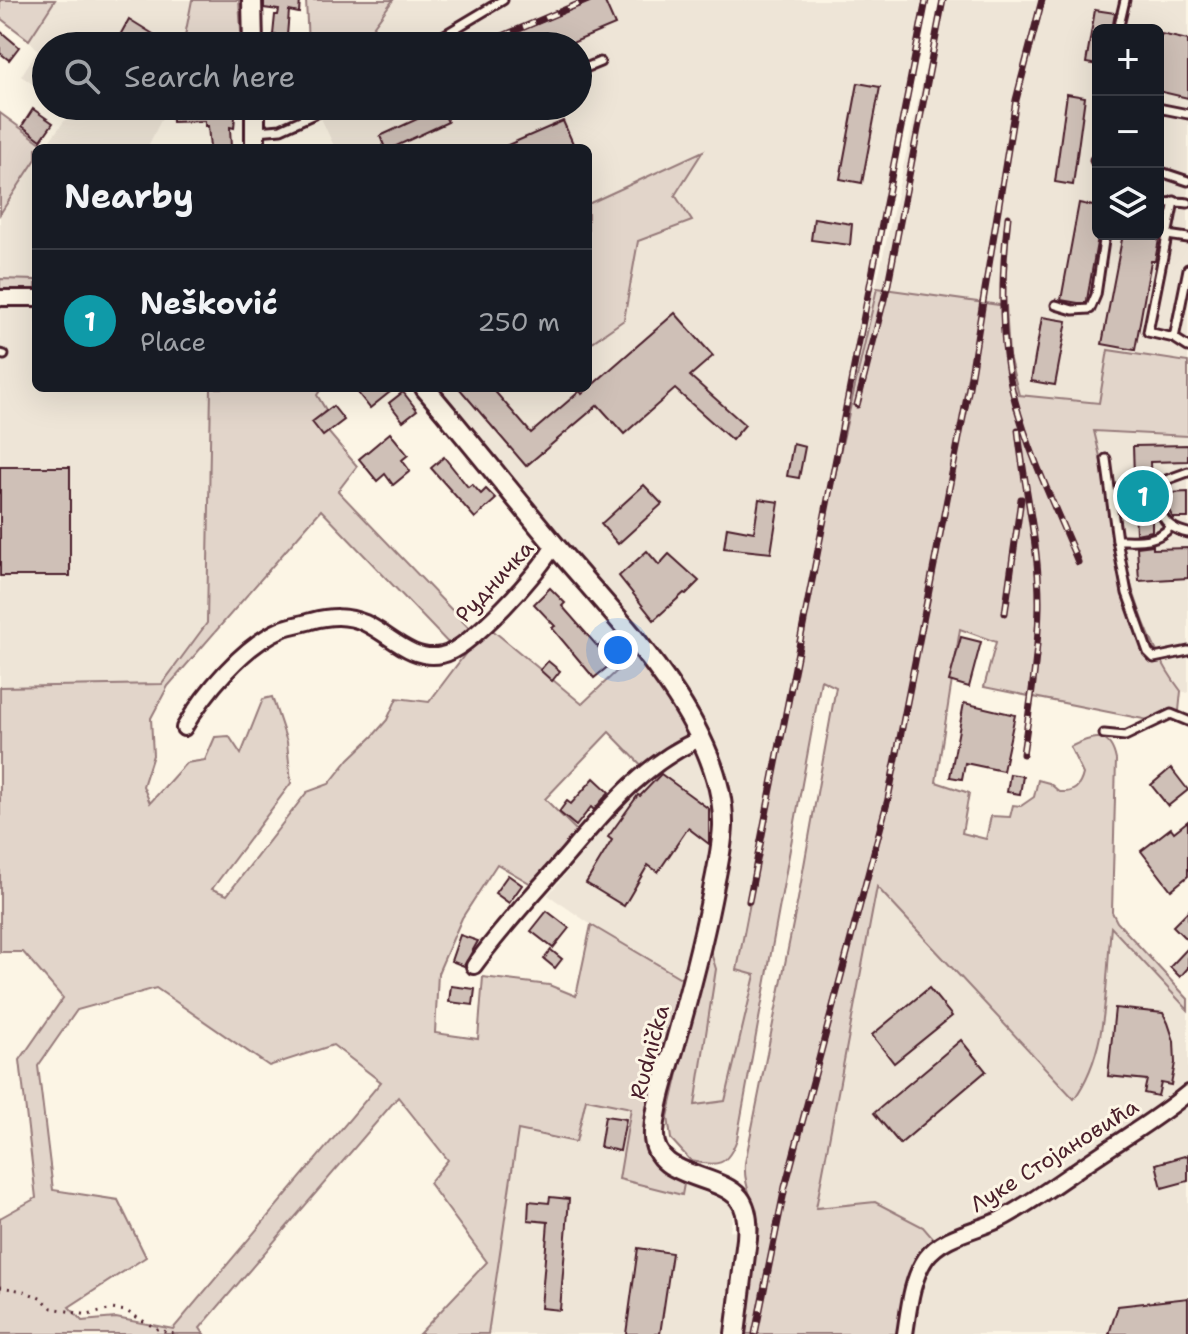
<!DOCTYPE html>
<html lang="en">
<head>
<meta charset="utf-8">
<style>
  :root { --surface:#171b24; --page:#20242c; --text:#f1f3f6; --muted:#9ea1a6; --line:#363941; --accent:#ea580c }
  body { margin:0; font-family:"Shantell Sans",sans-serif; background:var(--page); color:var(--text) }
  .controls { position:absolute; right:24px; top:24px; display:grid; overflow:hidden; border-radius:12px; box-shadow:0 8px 32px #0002 }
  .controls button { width:72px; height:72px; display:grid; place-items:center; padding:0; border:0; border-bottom:2px solid var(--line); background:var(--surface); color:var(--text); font:40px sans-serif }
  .you { position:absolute; left:618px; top:650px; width:28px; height:28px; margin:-20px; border:6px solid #fff; border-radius:50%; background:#1a73e8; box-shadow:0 0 0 12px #1a73e833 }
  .badge { display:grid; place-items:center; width:52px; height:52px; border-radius:50%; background:var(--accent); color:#fff; font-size:26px; font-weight:700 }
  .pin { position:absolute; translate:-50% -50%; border:4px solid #fff; box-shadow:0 2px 8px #0006 }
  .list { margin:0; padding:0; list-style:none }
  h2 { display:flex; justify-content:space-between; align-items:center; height:104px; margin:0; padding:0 32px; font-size:34px }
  h2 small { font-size:26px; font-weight:400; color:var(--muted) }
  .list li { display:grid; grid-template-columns:52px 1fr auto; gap:24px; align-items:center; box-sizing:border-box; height:144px; padding:0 32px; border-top:2px solid var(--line) }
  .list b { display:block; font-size:30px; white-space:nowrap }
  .list p { margin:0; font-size:26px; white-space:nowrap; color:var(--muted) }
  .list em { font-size:26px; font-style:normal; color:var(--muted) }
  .icon { flex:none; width:44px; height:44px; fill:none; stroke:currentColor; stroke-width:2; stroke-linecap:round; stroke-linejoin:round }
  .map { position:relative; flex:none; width:1188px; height:1334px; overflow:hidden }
  .search { position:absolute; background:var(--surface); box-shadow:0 8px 32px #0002; left:32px; top:32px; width:560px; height:88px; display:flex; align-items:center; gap:20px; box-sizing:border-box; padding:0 28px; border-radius:44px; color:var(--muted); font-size:30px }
  .panel { position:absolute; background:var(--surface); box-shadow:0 8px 32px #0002; left:32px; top:144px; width:560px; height:248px; border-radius:12px }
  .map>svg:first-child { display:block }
  .built { fill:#eee5d7; fill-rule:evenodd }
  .green { fill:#e2d5ca; stroke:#967a7a; stroke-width:2; fill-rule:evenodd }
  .building { fill:#cfc0b7; stroke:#4a1f2b; stroke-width:2 }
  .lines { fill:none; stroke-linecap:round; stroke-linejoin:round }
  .lane-casing { stroke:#4a1f2b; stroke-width:13 }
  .street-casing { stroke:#4a1f2b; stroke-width:20 }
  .secondary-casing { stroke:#4a1f2b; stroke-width:24 }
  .path { stroke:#4a1f2b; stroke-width:3; stroke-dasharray:2 6; stroke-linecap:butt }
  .lane { stroke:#fcf5e5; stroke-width:7 }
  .street { stroke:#fcf5e5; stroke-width:14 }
  .secondary { stroke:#fcf5e5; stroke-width:18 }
  .rail-casing { stroke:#4a1f2b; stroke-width:7 }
  .rail { stroke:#fcf5e5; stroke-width:4; stroke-dasharray:12; stroke-linecap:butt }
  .labels { text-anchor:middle; stroke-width:6; stroke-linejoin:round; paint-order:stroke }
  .street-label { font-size:22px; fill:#4a1f2b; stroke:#fcf5e5 }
</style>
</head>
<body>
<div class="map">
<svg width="1188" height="1334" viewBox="0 0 1188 1334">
  <rect width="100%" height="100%" fill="#fcf5e5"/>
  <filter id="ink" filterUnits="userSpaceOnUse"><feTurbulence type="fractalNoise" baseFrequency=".0125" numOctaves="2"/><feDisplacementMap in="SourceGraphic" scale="16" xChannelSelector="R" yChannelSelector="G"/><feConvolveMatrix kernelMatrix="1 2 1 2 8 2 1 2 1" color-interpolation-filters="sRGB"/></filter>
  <g filter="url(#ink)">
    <g class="built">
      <polygon points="55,0 192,0 183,46 46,46 46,93 21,76 38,50 29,40"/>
      <path d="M393 0H926L869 287H876L941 0H1188V693L1181 691 1164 669 1153 648 1133 589 1094 431 1019 395 1009 356 1006 306 815 565 737 970 755 974 725 1101 695 1106 716 969 708 943 730 814 727 782 713 746 678 680 591 571 436 388H588V345L624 320 638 241 675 195 702 152 588 204V148H335L321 118 296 130 289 116 298 106H578V46H359ZM1098 30H1158V234H1098Z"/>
      <polygon points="64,106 168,106 147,148 44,148 71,112"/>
      <polygon points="36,159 36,280 0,279 0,214"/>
      <polygon points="0,305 36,305 36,388 211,388 207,623 162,684 0,687"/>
      <polygon points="697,746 710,786 715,826 712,863 684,980 596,928 548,895 649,773"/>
      <polygon points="877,886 1074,1099 1100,1036 1111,926 1188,1010 1188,1334 910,1334 913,1314 925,1274 934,1255 942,1249 923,1227 816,1209"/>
      <polygon points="586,1099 632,1108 619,1179 682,1194 684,1184 735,1205 730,1230 741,1234 725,1334 488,1334 517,1130 576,1142"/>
    </g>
    <g class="green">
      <polygon points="0,0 55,0 29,40 0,18"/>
      <polygon points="192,0 239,0 242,46 183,46"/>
      <polygon points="306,0 393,0 359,46 308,46"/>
      <polygon points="0,113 45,146 36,148 36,159 0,214"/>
      <polygon points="703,151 675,195 692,221 638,241 624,320 588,345 588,204"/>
      <polygon points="0,279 36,280 36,291 0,291"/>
      <path d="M877 288 1006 306 1009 356 1019 395 1099 403 1108 350 1188 362V436L1094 431C1114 512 1130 625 1181 691L1179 711 1163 723 984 687 996 642 960 629 936 782 969 793 962 833 986 839 991 816 1010 817 1013 805 1021 806 1034 797 1038 780 1049 783 1060 792C1074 793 1080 787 1083 774L1070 747C1092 736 1110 730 1116 760L1112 912 1117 922 1188 999V1010L1111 927C1105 984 1109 1051 1074 1099L877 887 816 1208 875 1202 923 1227 935 1241 912 1270 902 1302 897 1334H741L759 1229C757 1204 743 1190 745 1163L798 899 836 687 821 680 737 1139C727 1167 718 1166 691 1161L671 1139 668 1117 708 943 716 969 695 1105 725 1101 755 975 737 970 815 565Z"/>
      <path d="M211 388H322L317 395 326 410 318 420 357 466 338 491 471 630 450 645 321 510 168 686 151 718 153 755 143 786 150 803 186 763 205 760 215 737 229 736 241 754 263 699 272 697 287 742 291 783 212 889 227 895 307 792 329 784 349 759 373 736 387 720 397 698 429 702 478 637 490 628 582 704 636 653 677 708 697 746 649 773 609 732 545 799 579 833 533 885 497 864 462 918 438 973 435 1033 478 1039 483 977 549 985 576 996 591 925 684 980 651 1151 657 1165 684 1184 682 1195 619 1179 631 1108 586 1099 576 1142 518 1130 488 1334H419L487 1262 429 1183 448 1160 398 1097 200 1328 204 1334H0V1218L36 1198 20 1060 63 998 23 952H0V687L162 684 207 623ZM156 988 269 1066 333 1045 381 1082 173 1329 116 1318 82 1321 69 1307 146 1257 118 1200 53 1190 38 1066 77 1010Z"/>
    </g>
    <g class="building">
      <polygon points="264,0 300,0 299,13 289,11 287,36 273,35 275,15 278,15 279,10 264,8"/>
      <polygon points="593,0 604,0 615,25 565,46 512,46 508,36"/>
      <polygon points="1095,10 1115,13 1112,30 1094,30 1098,30 1098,65 1086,63"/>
      <polygon points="129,19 158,37 152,46 114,46"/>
      <polygon points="0,31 19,47 9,60 0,53"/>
      <polygon points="1161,34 1188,40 1188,98 1158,91 1158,48"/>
      <polygon points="858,83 880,87 862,183 840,179"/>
      <polygon points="1067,94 1085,97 1073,185 1055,182"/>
      <polygon points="171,106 236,106 234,128 230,127 231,148 210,148 208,126 205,126 205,121 172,122"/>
      <polygon points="441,108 448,122 392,148 385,148 380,136"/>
      <polygon points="33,109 53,123 41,140 22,126"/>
      <polygon points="563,121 575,148 501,148"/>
      <polygon points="1079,203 1098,207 1098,237 1087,300 1086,303 1078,303 1061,300"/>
      <polygon points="814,218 852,224 850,245 811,240"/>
      <polygon points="1123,234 1160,234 1155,261 1151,261 1135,350 1102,344"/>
      <polygon points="675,313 713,356 690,376 745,425 732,440 675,389 624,434 598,405 526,466 459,388 492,388 531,433 580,391 582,394"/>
      <polygon points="1042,317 1067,321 1055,385 1031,381"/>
      <polygon points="354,388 395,388 370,408"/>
      <polygon points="403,392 417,410 403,421 389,403"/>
      <polygon points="333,406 344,420 323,436 312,422"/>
      <polygon points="390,433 408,455 402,460 410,471 393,485 385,474 377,481 359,459"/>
      <polygon points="793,444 805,447 799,478 787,476"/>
      <polygon points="1188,445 1188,461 1150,462 1151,494 1154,493 1153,506 1157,519 1152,519 1152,531 1136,534 1133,446"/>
      <polygon points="444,457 468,487 472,484 481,494 486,489 496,499 475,518 431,468"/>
      <rect x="0" y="467" width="70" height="109"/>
      <polygon points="644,485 662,504 618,544 601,524"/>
      <polygon points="1188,492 1188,518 1173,518 1166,505 1168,493"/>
      <polygon points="759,499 779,502 771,553 724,548 727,527 754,532"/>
      <polygon points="1153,545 1153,549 1188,548 1188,578 1139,581 1137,547"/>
      <polygon points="647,551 659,565 669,554 699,581 686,594 684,593 654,620 619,576"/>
      <polygon points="550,588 565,603 562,606 598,647 602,643 616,660 594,678 552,628 555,626 534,604"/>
      <polygon points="961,637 981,642 969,687 949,681"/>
      <polygon points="548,661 560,671 552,681 540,670"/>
      <polygon points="964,703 1015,715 1003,771 965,763 962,779 950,777"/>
      <polygon points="1171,768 1188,790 1168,806 1151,785"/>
      <polygon points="661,774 709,809 709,844 688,828 658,872 648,865 624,906 586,883 612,840 608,837 638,795 640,796"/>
      <polygon points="1010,774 1023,776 1020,794 1007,792"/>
      <polygon points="594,778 609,792 594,810 591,807 576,826 559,812 567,801 571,804"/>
      <polygon points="1188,821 1188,876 1171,890 1141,851 1171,828 1174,832"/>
      <polygon points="508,875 522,885 509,903 495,893"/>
      <polygon points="547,911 569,928 553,948 531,931"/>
      <polygon points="1188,911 1188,941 1173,926"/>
      <polygon points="460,935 478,941 464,966 451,961"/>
      <polygon points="1188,948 1188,968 1180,977 1170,967"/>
      <polygon points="551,950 562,959 555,968 544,959"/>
      <polygon points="451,986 475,989 473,1005 449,1002"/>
      <polygon points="929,988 952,1016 894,1063 872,1035"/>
      <polygon points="1115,1008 1163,1013 1168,1023 1174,1041 1175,1063 1171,1085 1161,1083 1158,1096 1144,1093 1147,1080 1108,1076"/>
      <polygon points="961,1040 986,1071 900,1144 874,1113"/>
      <polygon points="605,1116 626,1119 620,1151 600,1147"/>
      <polygon points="1188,1155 1188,1181 1162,1188 1156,1164"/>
      <polygon points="550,1197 569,1199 560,1310 541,1308 548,1222 528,1220 529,1201 549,1203"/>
      <polygon points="638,1248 672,1253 660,1334 626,1334"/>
      <polygon points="1188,1298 1188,1334 1109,1334 1118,1306"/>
    </g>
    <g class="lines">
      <g class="lane-casing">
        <g id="lane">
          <polyline points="1118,30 1125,0"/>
          <polyline points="426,46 503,0"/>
          <polyline points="578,71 600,62"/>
          <polyline points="354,106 405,106"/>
          <polyline points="1158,108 1188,114"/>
          <polyline points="257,131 281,129 332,106"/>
          <polyline points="1095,160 1098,166"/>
          <polyline points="1158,171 1188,181"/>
          <polyline points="1174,201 1148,332 1174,338 1188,347"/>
          <path d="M1158 202C1168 204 1177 201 1188 203"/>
          <polyline points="1167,235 1188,238"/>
          <polyline points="1056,305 1073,310 1090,309 1096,295 1105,234"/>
          <polyline points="1174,338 1188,269"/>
          <polyline points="0,354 4,355"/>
          <path d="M1106 459 1117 540C1137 540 1156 543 1170 527"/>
          <path d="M1188 472 1166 480C1153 505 1160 527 1188 533"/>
          <polyline points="1117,540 1127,593 1148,652 1154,658 1188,651"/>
          <polyline points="1104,734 1125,736 1171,714 1188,721"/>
        </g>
      </g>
      <g class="street-casing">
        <g id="street">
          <polyline points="0,298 36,298"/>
          <path d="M184 728C204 693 244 645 282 629 291 625 302 624 311 621 330 616 347 615 365 623 389 634 412 662 442 655 469 650 542 570 554 545"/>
          <path d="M474 966C499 931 528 900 557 867 600 818 640 764 702 738"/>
          <path d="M905 1334C909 1309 911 1280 926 1258 943 1235 976 1231 1001 1219 1033 1202 1063 1179 1093 1159 1125 1137 1158 1118 1188 1093"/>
        </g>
      </g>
      <g class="secondary-casing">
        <g id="secondary">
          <polyline points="252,0 253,46"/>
          <polyline points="255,106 255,148"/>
          <path d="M425 388C469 440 512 494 556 547 617 619 725 726 723 826 722 846 718 866 714 885 704 939 690 991 675 1044 667 1072 656 1102 654 1132 651 1179 717 1172 739 1198 748 1209 748 1226 747 1239L735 1334"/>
        </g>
      </g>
      <polyline class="path" points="0,1287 24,1291 42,1299 52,1308 88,1315 112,1309 126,1311 159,1330 174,1334"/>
      <use href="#lane" class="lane"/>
      <use href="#street" class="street"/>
      <use href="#secondary" class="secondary"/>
      <g class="rail-casing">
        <g id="rail">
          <polyline points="479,46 588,0"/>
          <path d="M1008 217C1001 277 999 343 1015 401 1030 456 1056 509 1078 562"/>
          <polyline points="857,405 888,284 943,0"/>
          <path d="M1018 430C1024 488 1040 548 1039 607 1038 656 1030 705 1023 754"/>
          <polyline points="1005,613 1021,499"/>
          <polyline points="749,901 926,0"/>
          <polyline points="755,1334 785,1187 888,799 969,387 1016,100 1042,0"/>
        </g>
      </g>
      <use href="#rail" class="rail"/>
    </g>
  </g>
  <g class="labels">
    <g class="street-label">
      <text transform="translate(494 581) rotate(-47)" y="8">Рудничка</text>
      <text transform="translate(649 1052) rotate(-75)" y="8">Rudnička</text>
      <text transform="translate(1054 1155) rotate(-32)" y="8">Луке Стојановића</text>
    </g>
  </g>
</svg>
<div class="controls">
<button>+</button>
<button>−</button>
<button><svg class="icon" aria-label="layers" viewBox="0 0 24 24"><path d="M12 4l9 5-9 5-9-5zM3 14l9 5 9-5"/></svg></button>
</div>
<div class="you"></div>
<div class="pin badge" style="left:1143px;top:496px;background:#0f9aa8">1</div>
<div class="search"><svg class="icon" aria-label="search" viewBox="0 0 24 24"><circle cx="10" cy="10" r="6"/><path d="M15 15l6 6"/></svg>Search here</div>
<section class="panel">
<h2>Nearby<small></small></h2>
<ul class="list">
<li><span class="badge" style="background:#0f9aa8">1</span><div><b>Nešković</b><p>Place</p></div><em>250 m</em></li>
</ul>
</section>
</div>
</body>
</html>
